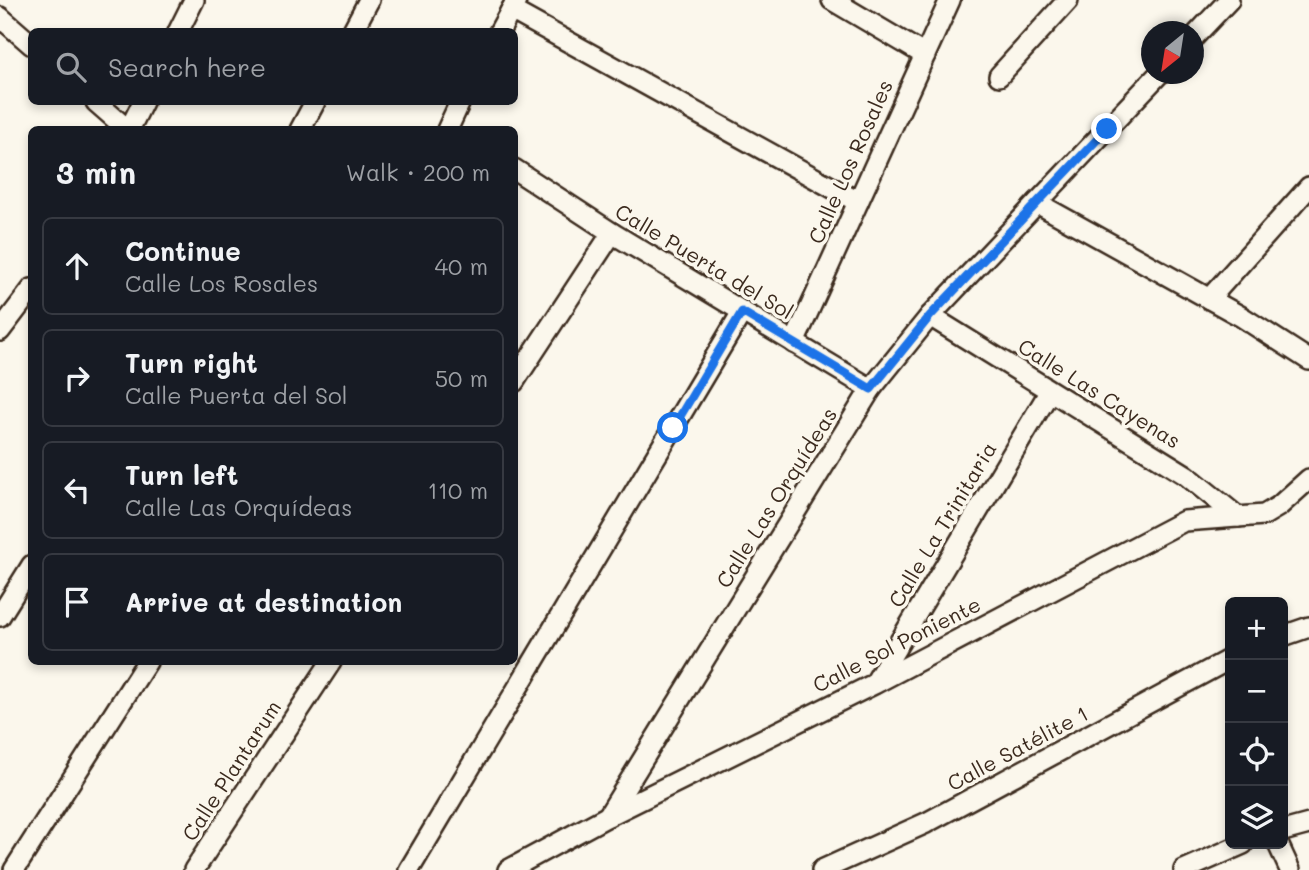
<!DOCTYPE html>
<html lang="en">
<head>
<meta charset="utf-8">
<style>
  :root { --surface:#171b24; --page:#20242c; --text:#f1f3f6; --muted:#9ea1a6; --line:#363941 }
  body { margin:0; font-family:Mali,sans-serif; background:var(--page); color:var(--text) }
  .controls { position:absolute; right:21px; bottom:21px; display:grid; overflow:hidden; border-radius:10px; box-shadow:0 4px 10px #0003 }
  .controls button { width:63px; height:63px; display:grid; place-items:center; padding:0; border:0; border-bottom:2px solid var(--line); background:var(--surface); color:var(--text); font:35px sans-serif }
  .compass { position:absolute; left:1141px; top:21px; width:63px; height:63px; border-radius:50%; background:var(--surface); box-shadow:0 4px 10px #0003; rotate:210deg }
  .stop { position:absolute; width:21px; height:21px; margin:-16px; border:5px solid #1a73e8; border-radius:50%; background:#fff }
  .stop.end { background:#1a73e8; border-color:#fff; box-shadow:0 2px 7px #0008 }
  .list { margin:0; padding:0; list-style:none }
  h2 { display:flex; justify-content:space-between; align-items:center; height:91px; margin:0; padding:0 28px; font-size:30px }
  h2 small { font-size:23px; font-weight:400; color:var(--muted) }
  .list li { display:grid; grid-template-columns:46px 1fr auto; gap:21px; align-items:center; box-sizing:border-box; height:98px; margin:0 14px 14px; padding:0 14px; border:2px solid var(--line); border-radius:10px }
  .list b { display:block; font-size:26px; white-space:nowrap }
  .list p { margin:0; font-size:23px; white-space:nowrap; color:var(--muted) }
  .list em { font-size:23px; font-style:normal; color:var(--muted) }
  .icon { flex:none; width:38px; height:38px; fill:none; stroke:currentColor; stroke-width:2; stroke-linecap:round; stroke-linejoin:round }
  .map { position:relative; flex:none; width:1309px; height:870px; overflow:hidden }
  .search { position:absolute; background:var(--surface); box-shadow:0 4px 10px #0003; left:28px; top:28px; width:490px; height:77px; display:flex; align-items:center; gap:18px; box-sizing:border-box; padding:0 24px; border-radius:10px; color:var(--muted); font-size:26px }
  .panel { position:absolute; background:var(--surface); box-shadow:0 4px 10px #0003; left:28px; top:126px; width:490px; height:539px; border-radius:10px }
  .map>svg:first-child { display:block }
  .lines { fill:none; stroke-linecap:round; stroke-linejoin:round }
  .street-casing { stroke:#3b2a1e; stroke-width:24 }
  .street { stroke:#fbf7ec; stroke-width:19 }
  .route { stroke:#1a73e8; stroke-width:9 }
  .labels { text-anchor:middle; stroke-width:7; stroke-linejoin:round; paint-order:stroke }
  .street-label { font-size:21px; fill:#3b2a1e; stroke:#fbf7ec }
</style>
</head>
<body>
<div class="map">
<svg width="1309" height="870" viewBox="0 0 1309 870">
  <rect width="100%" height="100%" fill="#fbf7ec"/>
  <filter id="ink" filterUnits="userSpaceOnUse"><feTurbulence type="fractalNoise" baseFrequency=".0143" numOctaves="2"/><feDisplacementMap in="SourceGraphic" scale="14" xChannelSelector="R" yChannelSelector="G"/><feConvolveMatrix kernelMatrix="1 2 1 2 8 2 1 2 1" color-interpolation-filters="sRGB"/></filter>
  <g filter="url(#ink)">
    <g class="lines">
      <g class="street-casing">
        <g id="street">
          <polyline points="832,0 925,55"/>
          <polyline points="511,10 858,202"/>
          <polyline points="0,17 32,45"/>
          <polyline points="178,32 194,0"/>
          <polyline points="352,32 369,0"/>
          <polyline points="499,32 516,1"/>
          <polyline points="1194,37 1229,0"/>
          <polyline points="999,76 1068,0"/>
          <polyline points="96,102 128,130"/>
          <polyline points="129,130 143,102"/>
          <polyline points="300,130 315,102"/>
          <polyline points="447,130 460,102"/>
          <polyline points="514,169 612,233 871,389"/>
          <polyline points="1037,203 1242,317 1309,360"/>
          <polyline points="1209,299 1309,187"/>
          <polyline points="930,316 1186,475 1238,517"/>
          <polyline points="0,331 32,289"/>
          <polyline points="794,343 950,0"/>
          <polyline points="514,382 612,233"/>
          <polyline points="0,616 32,565"/>
          <polyline points="1283,636 1309,627"/>
          <polyline points="875,683 1050,391"/>
          <polyline points="608,816 871,389 930,316 1159,74"/>
          <polyline points="1283,831 1309,824"/>
          <polyline points="1278,844 1290,870"/>
          <polyline points="14,870 147,662"/>
          <polyline points="194,870 331,662"/>
          <polyline points="409,870 742,312"/>
          <polyline points="508,870 608,816 874,684 1184,521 1264,515 1279,506 1309,479"/>
          <polyline points="822,870 926,823 1230,659"/>
          <polyline points="1184,870 1243,844"/>
        </g>
      </g>
      <use href="#street" class="street"/>
    </g>
  </g>
  <g class="lines" filter="url(#ink)">
    <polyline class="route" points="673,428 742,312 871,389 930,316 1107,129"/>
  </g>
  <g class="labels">
    <g class="street-label">
      <text transform="translate(851 162) rotate(-66)" y="7">Calle Los Rosales</text>
      <text transform="translate(704 262) rotate(31)" y="7">Calle Puerta del Sol</text>
      <text transform="translate(1099 394) rotate(32)" y="7">Calle Las Cayenas</text>
      <text transform="translate(777 498) rotate(-58)" y="7">Calle Las Orquídeas</text>
      <text transform="translate(943 525) rotate(-59)" y="7">Calle La Trinitaria</text>
      <text transform="translate(897 645) rotate(-27)" y="7">Calle Sol Poniente</text>
      <text transform="translate(1018 749) rotate(-28)" y="7">Calle Satélite 1</text>
      <text transform="translate(232 771) rotate(-57)" y="7">Calle Plantarum</text>
    </g>
  </g>
</svg>
<div class="controls">
<button>+</button>
<button>−</button>
<button><svg class="icon" aria-label="locate" viewBox="0 0 24 24"><circle cx="12" cy="12" r="6"/><path d="M12 2v4M12 18v4M2 12h4M18 12h4"/></svg></button>
<button><svg class="icon" aria-label="layers" viewBox="0 0 24 24"><path d="M12 4l9 5-9 5-9-5zM3 14l9 5 9-5"/></svg></button>
</div>
<svg class="compass" viewBox="-18 -18 36 36"><path d="M0-13l5 13h-10z" fill="#e53935"/><path d="M0 13l5-13h-10z" fill="#9ea1a6"/></svg>
<div class="stop" style="left:673px;top:428px"></div>
<div class="stop end" style="left:1107px;top:129px"></div>
<div class="search"><svg class="icon" aria-label="search" viewBox="0 0 24 24"><circle cx="10" cy="10" r="6"/><path d="M15 15l6 6"/></svg>Search here</div>
<section class="panel">
<h2>3 min<small>Walk · 200 m</small></h2>
<ul class="list">
<li><svg class="icon" aria-label="ahead" viewBox="0 0 24 24"><path d="M12 20V5M6 11l6-6 6 6"/></svg><div><b>Continue</b><p>Calle Los Rosales</p></div><em>40 m</em></li>
<li><svg class="icon" aria-label="right" viewBox="0 0 24 24"><path d="M7 20v-9h11M14 6l5 5-5 5"/></svg><div><b>Turn right</b><p>Calle Puerta del Sol</p></div><em>50 m</em></li>
<li><svg class="icon" aria-label="left" viewBox="0 0 24 24"><path d="M17 20v-9H6M10 6l-5 5 5 5"/></svg><div><b>Turn left</b><p>Calle Las Orquídeas</p></div><em>110 m</em></li>
<li><svg class="icon" aria-label="arrive" viewBox="0 0 24 24"><path d="M6 21V4h12l-3 4 3 4H6"/></svg><div><b>Arrive at destination</b></div></li>
</ul>
</section>
</div>
</body>
</html>
